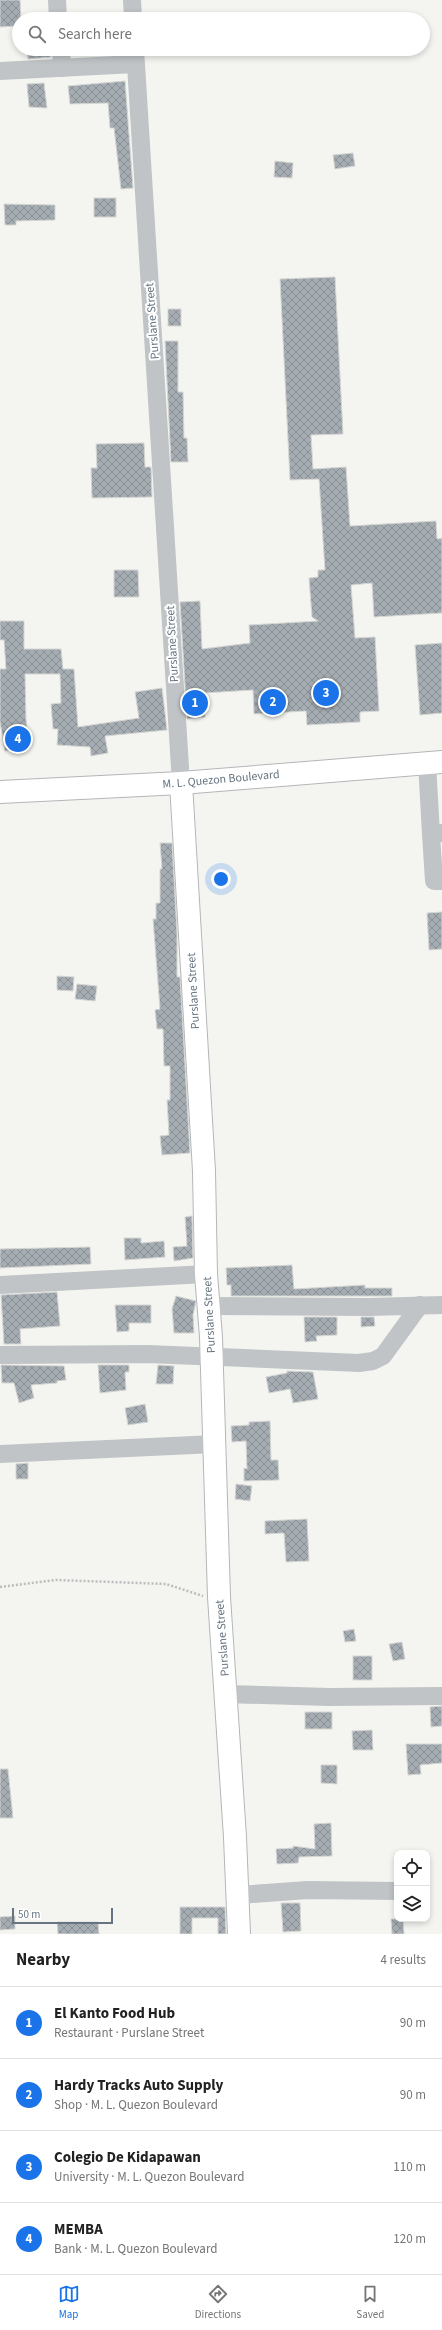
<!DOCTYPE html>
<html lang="en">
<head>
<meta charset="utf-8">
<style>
  :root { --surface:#fff; --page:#f6f6f6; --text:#222; --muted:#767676; --line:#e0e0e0; --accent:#1a73e8 }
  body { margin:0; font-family:"Source Sans 3",sans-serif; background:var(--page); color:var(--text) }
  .controls { position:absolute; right:12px; bottom:12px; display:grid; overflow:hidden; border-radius:8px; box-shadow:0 2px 6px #0003 }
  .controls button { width:36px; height:36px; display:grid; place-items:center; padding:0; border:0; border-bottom:1px solid var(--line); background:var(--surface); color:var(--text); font:20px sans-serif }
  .scale { position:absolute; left:12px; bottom:10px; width:101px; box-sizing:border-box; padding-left:4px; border:2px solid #657480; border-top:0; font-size:11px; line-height:14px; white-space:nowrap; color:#657480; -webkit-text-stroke:3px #fff; paint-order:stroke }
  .you { position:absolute; left:221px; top:879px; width:14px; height:14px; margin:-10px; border:3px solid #fff; border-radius:50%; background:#1a73e8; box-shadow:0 0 0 6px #1a73e833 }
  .badge { display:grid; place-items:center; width:26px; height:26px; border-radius:50%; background:var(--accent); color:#fff; font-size:13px; font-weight:700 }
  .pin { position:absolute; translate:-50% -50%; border:2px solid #fff; box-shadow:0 1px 4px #0006 }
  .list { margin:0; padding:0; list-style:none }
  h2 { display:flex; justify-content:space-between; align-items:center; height:52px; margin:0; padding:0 16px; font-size:17px }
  h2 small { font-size:13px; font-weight:400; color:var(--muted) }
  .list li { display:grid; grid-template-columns:26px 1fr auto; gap:12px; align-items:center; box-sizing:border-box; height:72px; padding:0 16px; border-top:1px solid var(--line) }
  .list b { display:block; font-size:15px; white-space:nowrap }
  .list p { margin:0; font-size:13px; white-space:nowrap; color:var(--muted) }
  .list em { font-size:13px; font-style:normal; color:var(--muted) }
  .icon { flex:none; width:22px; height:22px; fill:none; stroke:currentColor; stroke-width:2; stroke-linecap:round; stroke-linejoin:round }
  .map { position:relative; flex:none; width:442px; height:1934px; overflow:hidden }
  .search { position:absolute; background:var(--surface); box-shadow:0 2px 6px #0003; left:12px; right:12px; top:12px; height:44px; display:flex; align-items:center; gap:10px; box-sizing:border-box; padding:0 14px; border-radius:22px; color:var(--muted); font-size:15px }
  .sheet { height:340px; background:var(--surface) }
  nav { display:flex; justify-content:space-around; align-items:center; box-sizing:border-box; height:56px; border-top:1px solid var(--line); background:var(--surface); font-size:11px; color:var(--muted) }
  nav a { display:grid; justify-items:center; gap:2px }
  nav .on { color:var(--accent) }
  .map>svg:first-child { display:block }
  .building { fill:url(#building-cross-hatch); stroke:#d6d6d4 }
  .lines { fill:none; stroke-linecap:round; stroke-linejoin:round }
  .major-casing { stroke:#b3b7ba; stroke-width:24 }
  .highway-casing { stroke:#b3b6b9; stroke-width:24 }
  .path { stroke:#babcbe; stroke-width:2.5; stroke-dasharray:2 2; stroke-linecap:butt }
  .minor { stroke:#c0c4c7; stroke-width:18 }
  .major { stroke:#fff; stroke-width:22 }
  .highway { stroke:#fff; stroke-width:22 }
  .labels { text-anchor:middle; stroke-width:4; stroke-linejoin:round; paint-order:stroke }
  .street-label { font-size:12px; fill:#657480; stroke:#fff }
</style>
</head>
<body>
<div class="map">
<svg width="442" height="1934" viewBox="0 0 442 1934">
  <defs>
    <pattern id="building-cross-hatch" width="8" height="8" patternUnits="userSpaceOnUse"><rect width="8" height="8" fill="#a5adb2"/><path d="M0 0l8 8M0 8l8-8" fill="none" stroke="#8a9196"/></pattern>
  </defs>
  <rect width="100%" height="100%" fill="#f4f5f1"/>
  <g class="building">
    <polygon points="0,0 20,0 21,19 19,19 19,26 0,27"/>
    <polygon points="27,49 51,49 51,57 28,59"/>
    <polygon points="125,81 133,188 121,189 114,128 110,128 108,103 70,104 68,86"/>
    <polygon points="44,83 47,108 29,107 27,84"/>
    <polygon points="353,153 355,166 335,169 333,155"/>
    <polygon points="275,161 293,163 292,178 274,177"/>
    <rect x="94" y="198" width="22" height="19"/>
    <polygon points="4,204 55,205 55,220 16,221 16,225 5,225"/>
    <polygon points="335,277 343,434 311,435 313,469 346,467 350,526 436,521 437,539 442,538 442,613 374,617 372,583 351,585 355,638 375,637 379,711 360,712 360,722 307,725 306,711 254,714 253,690 204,693 205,717 187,719 180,602 200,601 202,649 250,643 249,625 318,621 312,617 309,578 318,577 318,570 325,570 319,479 290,480 280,279"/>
    <rect x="168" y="309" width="13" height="17"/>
    <polygon points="165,341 178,341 178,392 183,392 184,438 187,438 188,462 171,462"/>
    <polygon points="144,443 145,467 151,467 152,497 92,498 91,468 97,468 96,444"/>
    <polygon points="114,570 138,570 139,597 114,597"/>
    <polygon points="0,621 24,621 24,649 61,649 63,669 74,669 78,727 139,718 135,692 162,688 167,730 105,736 108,753 91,756 90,747 57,745 58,729 53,729 51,704 61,703 60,674 25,674 26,720 30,748 5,751 0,722 0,669 6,669 4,640 0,640"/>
    <polygon points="442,643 442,713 420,715 415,645"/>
    <polygon points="160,843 172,843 177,933 177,977 180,977 190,1153 162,1155 160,1136 169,1135 167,1100 170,1100 170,1066 164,1066 163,1029 157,1029 155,1010 160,1009 153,919 156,919 156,903 160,903 160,869 162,869"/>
    <polygon points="442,912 442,949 429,950 427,913"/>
    <polygon points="57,976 74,977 73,991 57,990"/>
    <polygon points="77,984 97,986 95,1001 75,999"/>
    <polygon points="192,1216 193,1258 174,1261 173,1247 187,1246 185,1217"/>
    <polygon points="124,1238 141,1238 141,1243 164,1241 165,1257 125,1260"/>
    <polygon points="90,1247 91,1264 0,1268 0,1249"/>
    <polygon points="292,1265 294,1289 365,1285 365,1288 392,1288 392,1296 231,1296 231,1285 227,1285 226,1268"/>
    <polygon points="57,1292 60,1326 20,1329 21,1344 4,1344 1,1295"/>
    <polygon points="176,1296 196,1301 193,1315 194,1333 174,1333 172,1309"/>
    <polygon points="115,1305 151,1305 151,1323 129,1323 129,1331 117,1332"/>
    <polygon points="304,1317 337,1317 337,1335 316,1336 317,1341 305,1342"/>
    <polygon points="361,1317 374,1317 375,1326 361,1327"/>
    <polygon points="1,1365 64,1366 66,1380 57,1381 57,1383 31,1385 34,1398 19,1403 14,1383 2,1383"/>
    <polygon points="98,1365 129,1365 129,1372 125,1372 126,1390 100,1393"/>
    <polygon points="158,1365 174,1366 173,1384 156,1384"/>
    <polygon points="287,1371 313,1372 318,1399 293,1403 290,1389 269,1393 266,1377 287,1373"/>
    <polygon points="145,1404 148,1422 128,1425 125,1408"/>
    <polygon points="270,1421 271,1460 278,1460 279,1480 244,1481 244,1468 247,1469 246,1441 232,1442 231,1426 249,1425 249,1422"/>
    <polygon points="28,1463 28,1479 16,1479 16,1464"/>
    <polygon points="236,1484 252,1486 250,1501 235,1499"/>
    <polygon points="307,1519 309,1561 286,1562 284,1533 265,1534 265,1521"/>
    <polygon points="354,1629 356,1641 345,1642 343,1631"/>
    <polygon points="402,1642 405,1659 393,1661 389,1644"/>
    <rect x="353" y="1656" width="19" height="24"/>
    <polygon points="442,1706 442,1726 431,1727 430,1707"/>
    <rect x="305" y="1712" width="27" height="17"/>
    <polygon points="372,1730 373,1750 353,1750 352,1731"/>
    <polygon points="406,1744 442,1744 442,1763 420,1765 421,1774 408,1775"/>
    <polygon points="321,1765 337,1765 337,1784 321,1783"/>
    <polygon points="0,1769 8,1769 13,1818 0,1818"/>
    <polygon points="331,1823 332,1856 299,1857 298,1863 277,1864 276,1849 293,1848 293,1846 315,1849 314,1824"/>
    <polygon points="281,1903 300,1903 301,1931 283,1932"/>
    <polygon points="180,1907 225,1907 226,1934 218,1934 218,1918 192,1918 192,1934 180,1934"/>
    <polygon points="15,1916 15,1929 0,1930 0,1917"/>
    <polygon points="391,1919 403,1919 404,1934 392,1934"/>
    <polygon points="57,1922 98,1922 99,1934 58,1934"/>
  </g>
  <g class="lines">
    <g class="major-casing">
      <polyline id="major" points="181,783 204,1171 206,1274 211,1337 219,1597 235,1837 239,1934"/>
    </g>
    <g class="highway-casing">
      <polyline id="highway" points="0,792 181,783 442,762"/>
    </g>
    <polyline class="path" points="0,1587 56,1580 85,1581 166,1584 203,1596"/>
    <g class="minor">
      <polyline points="57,0 58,19"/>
      <polyline points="132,0 133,19"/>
      <polyline points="61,49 62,68"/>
      <polyline points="135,49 181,783"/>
      <polyline points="0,71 135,64"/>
      <polyline points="427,763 431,834 442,833"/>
      <polyline points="431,834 434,881 442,881"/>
      <polyline points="0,1285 206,1274"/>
      <polyline points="210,1306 369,1307 442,1305"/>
      <polyline points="0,1355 148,1354 359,1363 373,1361 383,1356 420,1305"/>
      <polyline points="0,1454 215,1444"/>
      <polyline points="226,1694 329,1697 442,1696"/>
      <polyline points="238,1895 308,1890 397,1891"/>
    </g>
    <use href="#major" class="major"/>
    <use href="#highway" class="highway"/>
  </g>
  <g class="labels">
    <g class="street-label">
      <text transform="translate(152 321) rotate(-94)" y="4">Purslane Street</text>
      <text transform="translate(172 644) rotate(-93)" y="4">Purslane Street</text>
      <text transform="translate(221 779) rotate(-5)" y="4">M. L. Quezon Boulevard</text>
      <text transform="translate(193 991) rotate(-93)" y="4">Purslane Street</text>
      <text transform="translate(209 1315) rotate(-93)" y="4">Purslane Street</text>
      <text transform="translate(222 1638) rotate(-94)" y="4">Purslane Street</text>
    </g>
  </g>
</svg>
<div class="controls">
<button><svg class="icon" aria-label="locate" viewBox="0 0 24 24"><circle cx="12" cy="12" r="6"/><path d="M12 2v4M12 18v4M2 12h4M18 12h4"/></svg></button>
<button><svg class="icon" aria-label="layers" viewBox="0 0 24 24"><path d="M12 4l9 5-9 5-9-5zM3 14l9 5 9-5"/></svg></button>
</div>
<div class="scale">50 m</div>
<div class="you"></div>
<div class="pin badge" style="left:195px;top:703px">1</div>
<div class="pin badge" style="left:273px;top:702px">2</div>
<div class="pin badge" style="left:326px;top:693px">3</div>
<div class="pin badge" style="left:18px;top:739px">4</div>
<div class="search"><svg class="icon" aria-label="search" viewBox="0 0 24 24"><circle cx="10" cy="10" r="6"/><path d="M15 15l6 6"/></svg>Search here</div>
</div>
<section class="sheet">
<h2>Nearby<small>4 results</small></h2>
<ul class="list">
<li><span class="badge">1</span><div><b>El Kanto Food Hub</b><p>Restaurant · Purslane Street</p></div><em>90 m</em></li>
<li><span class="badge">2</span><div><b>Hardy Tracks Auto Supply</b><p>Shop · M. L. Quezon Boulevard</p></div><em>90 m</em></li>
<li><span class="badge">3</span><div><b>Colegio De Kidapawan</b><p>University · M. L. Quezon Boulevard</p></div><em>110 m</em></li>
<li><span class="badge">4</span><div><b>MEMBA</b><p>Bank · M. L. Quezon Boulevard</p></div><em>120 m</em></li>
</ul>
</section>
<nav>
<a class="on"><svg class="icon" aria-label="map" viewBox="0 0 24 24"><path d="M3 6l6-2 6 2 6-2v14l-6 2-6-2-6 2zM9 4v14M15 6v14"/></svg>Map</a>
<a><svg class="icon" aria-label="directions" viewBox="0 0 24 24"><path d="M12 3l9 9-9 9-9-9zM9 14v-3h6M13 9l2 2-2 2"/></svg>Directions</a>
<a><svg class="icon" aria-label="saved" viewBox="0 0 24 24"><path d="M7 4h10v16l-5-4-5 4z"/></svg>Saved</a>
</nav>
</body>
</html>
